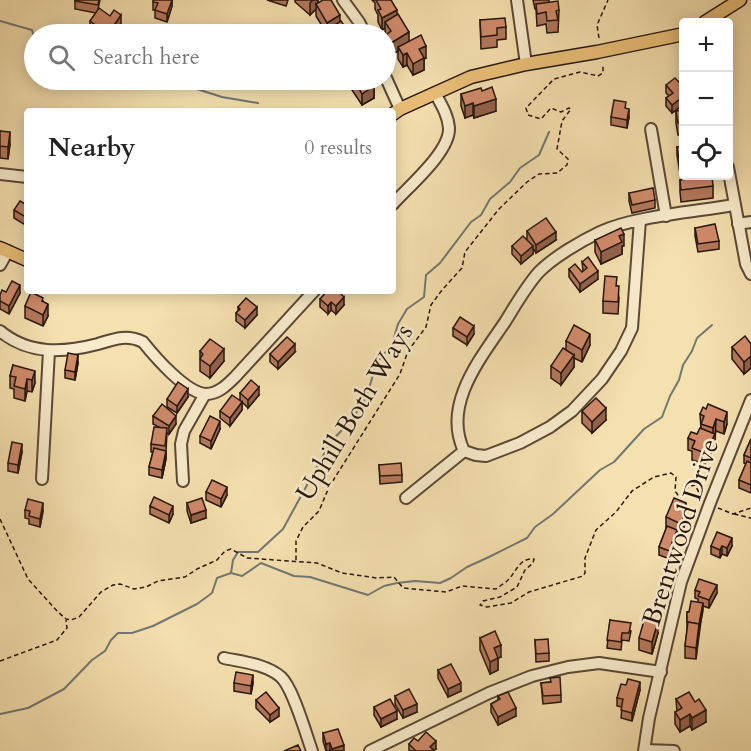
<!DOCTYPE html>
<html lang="en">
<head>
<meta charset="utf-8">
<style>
  :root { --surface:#fff; --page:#f6f6f6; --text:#222; --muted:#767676; --line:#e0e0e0 }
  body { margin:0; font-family:Cardo,serif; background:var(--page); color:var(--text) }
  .controls { position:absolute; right:18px; top:18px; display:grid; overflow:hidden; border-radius:6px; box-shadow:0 3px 15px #0003 }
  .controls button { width:54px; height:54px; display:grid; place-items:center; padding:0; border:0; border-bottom:2px solid var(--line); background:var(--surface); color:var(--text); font:30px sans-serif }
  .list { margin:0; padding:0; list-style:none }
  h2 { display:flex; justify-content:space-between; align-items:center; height:78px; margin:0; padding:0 24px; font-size:26px }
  h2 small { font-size:20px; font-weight:400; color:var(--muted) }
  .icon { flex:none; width:33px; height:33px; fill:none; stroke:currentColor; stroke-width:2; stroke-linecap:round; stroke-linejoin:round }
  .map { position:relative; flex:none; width:751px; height:751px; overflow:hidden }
  .search { position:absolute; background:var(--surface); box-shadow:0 3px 15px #0003; left:24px; top:24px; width:372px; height:66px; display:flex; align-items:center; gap:15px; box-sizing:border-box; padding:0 21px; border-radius:33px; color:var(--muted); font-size:22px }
  .panel { position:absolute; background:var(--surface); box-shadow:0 3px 15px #0003; left:24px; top:108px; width:372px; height:186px; border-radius:6px }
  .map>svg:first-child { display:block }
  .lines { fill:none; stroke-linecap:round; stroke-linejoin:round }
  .stream { stroke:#707873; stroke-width:2 }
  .minor-casing { stroke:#5a4836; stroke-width:14 }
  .major-casing { stroke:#26160e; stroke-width:15 }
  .path { stroke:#26160e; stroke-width:1.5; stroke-dasharray:4.5 3; stroke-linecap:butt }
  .minor { stroke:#f8ebcb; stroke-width:10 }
  .major { stroke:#eac078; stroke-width:12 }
  .wall { fill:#b4785c; stroke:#26160e; stroke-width:1.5 }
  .shaded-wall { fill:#92614b; stroke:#26160e; stroke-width:1.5 }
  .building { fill:#d18b6b; stroke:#26160e; stroke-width:1.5 }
  .labels { text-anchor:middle; stroke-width:5; stroke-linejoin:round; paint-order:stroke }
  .street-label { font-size:26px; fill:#26160e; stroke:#f8ebcb }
</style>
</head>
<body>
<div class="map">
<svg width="751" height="751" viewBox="0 0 751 751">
  <rect width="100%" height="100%" fill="#f5e0af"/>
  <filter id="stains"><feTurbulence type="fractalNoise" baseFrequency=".00333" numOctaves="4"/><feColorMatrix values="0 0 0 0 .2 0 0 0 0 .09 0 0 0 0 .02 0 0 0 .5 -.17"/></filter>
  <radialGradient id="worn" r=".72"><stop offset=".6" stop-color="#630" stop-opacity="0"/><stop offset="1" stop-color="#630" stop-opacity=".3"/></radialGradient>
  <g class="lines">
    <g class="stream">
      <polyline points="0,21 32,30 34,38"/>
      <polyline points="119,80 175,82 222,97 258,103"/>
      <polyline points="231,573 242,576 261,563 294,576 310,577 368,595 384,586 397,583 415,581 440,583 451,578 467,567 489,557 527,538 535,527 553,514 600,470 614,462 644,429 662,417 670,396 679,380 683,365 692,351 697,338 712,325"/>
      <polyline points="0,714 28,708 64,689 92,660 105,651 111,640 118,633 132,633 153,626 197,604 212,593 217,578 231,573 233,560 238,552 258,552 283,529 330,443 353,418 367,396 376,364 392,344 398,324 407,309 424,297 426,275 440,263 471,222 481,215 490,199 510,182 520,168 539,155 549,132"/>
    </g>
    <g class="minor-casing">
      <g id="minor">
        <polyline points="343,0 359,22 365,34"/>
        <polyline points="517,0 526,64"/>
        <polyline points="386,78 400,109"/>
        <polyline points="651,129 666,216"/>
        <polyline points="728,167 746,264 751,274"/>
        <polyline points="0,174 27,177"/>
        <path d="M393 204C409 186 450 152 449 128 448 115 441 104 435 93"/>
        <path d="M640 220 632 328 621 351 602 379 572 411 550 427 520 443 486 456 476 455 464 451C442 405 480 359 505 322 515 306 525 288 538 273 552 258 581 241 600 232 635 216 694 212 734 205"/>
        <polyline points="738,224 751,222"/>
        <polyline points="0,265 8,251"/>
        <path d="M0 331C29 355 63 353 98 344 114 339 127 334 143 342 155 357 186 393 206 394 218 394 227 385 235 377L314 291"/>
        <polyline points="42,479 49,351"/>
        <polyline points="183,481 181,444 184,431 205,394"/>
        <polyline points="406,498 464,451"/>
        <path d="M224 658C242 662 266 664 281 677 293 688 306 734 312 751"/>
        <polyline points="645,750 674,751"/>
        <polyline points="370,751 489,693 532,676 568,667 599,663 661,672"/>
        <polyline points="644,751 649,718 681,582 710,503 751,400"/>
      </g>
    </g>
    <g class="major-casing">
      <g id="major">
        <polyline points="705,22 740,0"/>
        <polyline points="393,114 400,109 471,77 526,64 597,52 684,34"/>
        <polyline points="0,248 27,260"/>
      </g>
    </g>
    <g class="path">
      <polyline points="599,38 597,25 608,0"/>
      <polyline points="718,508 733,514 751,508"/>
      <polyline points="734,514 751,518"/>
      <path d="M0 519 28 579 58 612 66 619 71 620 79 617 101 592 113 585 120 584 134 589 146 587 158 581 185 577 197 569 217 560 225 551 231 549 247 558 317 563 342 573 377 578 394 577 403 588 446 592 462 586 496 589C500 586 505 583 508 580 517 571 519 558 534 559L533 563 525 570 517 587 500 597 483 601 480 605 487 607 511 603 529 592 583 576 585 573V558L596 530 616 512 632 491 654 477 671 473 676 477 675 491 678 495 682 496 688 487 695 485 702 498"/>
      <polyline points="296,560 296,541 303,527 319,511 329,487 400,374 408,351 426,327 431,305 442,290 462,268 465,252 499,209 527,182 539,174 557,173 567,165 568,159 557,149 562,121 571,109 569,108 561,112 551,108 541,119 528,115 526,108 554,79 580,72 598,76 603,73 603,65"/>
      <polyline points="0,661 57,640 67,628 66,620"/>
    </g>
    <use href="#minor" class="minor"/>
    <use href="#major" class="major"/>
  </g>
  <g class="wall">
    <polygon points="75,0 100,0 98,9 121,27 116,34 93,34 90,32 90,21 96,13 75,9"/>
    <polygon points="172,0 172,6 167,22 155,18 155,10 153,10 153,2"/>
    <polygon points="267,0 288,0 286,6"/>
    <polygon points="295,0 318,0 318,3 340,21 350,34 327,34 316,16 316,9 310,15 295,2"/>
    <polygon points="372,0 391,0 397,15 409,41 426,58 424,59 424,70 413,75 407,65 403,67 398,59 398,51 391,55 386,46 385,28 382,30 378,22 378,15 375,9 375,3"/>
    <polygon points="533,0 549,0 549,2 559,10 558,32 547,33 546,24 537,26 536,9 535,9"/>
    <polygon points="480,20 506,27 506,39 497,40 497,47 481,49"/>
    <polygon points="345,80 374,80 374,98 362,105 352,90 352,80 346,83"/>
    <polygon points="684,80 684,104 672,113 666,106 666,98 669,96 666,93 666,85"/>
    <polygon points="482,91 496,111 474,118 473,115 465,118 461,106 461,94"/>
    <polygon points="684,110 684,134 678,135 676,123 676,111"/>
    <polygon points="611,117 629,117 627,128 611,125"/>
    <polygon points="0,131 10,144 8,159 0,158"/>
    <polygon points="684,146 684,173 680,174 677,155 677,147"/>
    <polygon points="694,176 713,186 713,198 681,202 680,192 680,180 694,178"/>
    <polygon points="629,193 655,200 655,208 632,213 629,201"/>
    <polygon points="27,205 27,226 14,218 14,210"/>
    <polygon points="695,228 719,241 719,249 698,252 695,236"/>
    <polygon points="527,231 556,240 536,253 533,248 533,254 521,264 512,254 512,246 527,239"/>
    <polygon points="595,240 624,246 622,246 622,254 601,264 595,252"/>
    <polygon points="582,262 598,279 580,292 569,277 569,269 582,272 583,271"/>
    <polygon points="617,286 619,298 618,314 603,313 603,301"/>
    <polygon points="6,292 20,293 9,314 0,309 0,295"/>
    <polygon points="320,299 344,305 336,314 331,310 328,314 320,307"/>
    <polygon points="43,301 48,316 43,326 25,318 25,306"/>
    <polygon points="238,307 257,315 245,328 236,321 236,313 238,311"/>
    <polygon points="453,328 474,334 467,345 453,336"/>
    <polygon points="566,341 590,345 582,362 574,358 574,367 561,385 551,378 551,366 566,350"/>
    <polygon points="751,344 751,368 744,374 732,359 732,347"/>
    <polygon points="200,351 224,361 210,378 200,371"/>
    <polygon points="295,352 278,369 270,362 270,354"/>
    <polygon points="78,363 75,380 65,378 65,370"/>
    <polygon points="13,365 35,383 32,392 27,391 25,401 14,398 14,389 10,388 10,376"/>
    <polygon points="240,393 259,395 248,408 242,402 242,410 230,426 220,418 220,411 240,400"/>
    <polygon points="188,397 177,413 167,407 167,399"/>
    <polygon points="706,409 727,424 724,434 716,431 715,434 715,446 705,464 692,460 692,451 688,450 688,438 697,434 701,428 700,414"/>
    <polygon points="582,411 606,420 592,433 582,423"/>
    <polygon points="153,416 176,424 169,434 167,433 166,451 166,459 162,478 149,475 149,467 153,452 151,452 151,444 159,427 153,424"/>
    <polygon points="220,429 211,449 200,443 200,436"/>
    <polygon points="751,439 751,493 739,488 739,480 746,464 744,463 744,455"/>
    <polygon points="22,452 18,473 8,471 8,463"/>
    <polygon points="379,465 402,475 402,482 380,484"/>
    <polygon points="206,492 227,495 221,507 206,500"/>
    <polygon points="187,503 206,518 191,523 187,511"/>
    <polygon points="150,506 173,514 169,523 150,514"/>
    <polygon points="25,510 43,511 40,527 29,524 29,519 25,518"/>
    <polygon points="686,515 684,519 684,527 681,536 677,534 677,538 674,546 677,555 675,561 659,555 659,547 666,529 666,517"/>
    <polygon points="711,546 732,546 727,556 722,554 720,558 711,554"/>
    <polygon points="695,590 717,593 709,608 703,606 696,659 685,658 685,646 687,630 687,612 689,612 698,602 698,599 695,598"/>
    <polygon points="610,620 631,631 629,641 622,640 621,650 607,648"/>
    <polygon points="658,633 652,654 639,650 639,638"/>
    <polygon points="480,638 501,657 498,658 498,670 490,674 480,650"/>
    <polygon points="535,640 549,653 549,661 536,662"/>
    <polygon points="438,670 461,691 448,697 438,678"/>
    <polygon points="550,682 561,695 561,702 543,704 541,683"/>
    <polygon points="234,683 253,683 251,694 234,691"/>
    <polygon points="640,690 632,721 621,718 622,707 617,706 617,698"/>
    <polygon points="395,696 417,712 403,718 395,704"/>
    <polygon points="498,696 516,716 498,725 491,712 491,704 498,700"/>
    <polygon points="676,699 706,722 692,730 690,726 680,732 675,724 675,712 677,711"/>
    <polygon points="256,700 279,716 270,722 256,708"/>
    <polygon points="374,707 397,719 381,727 374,715"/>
    <polygon points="323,733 344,751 326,751 323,741"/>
    <polygon points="418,741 436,749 433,751 409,751 409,744"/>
  </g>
  <g class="shaded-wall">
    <polygon points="172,0 172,6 167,22 167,14"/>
    <polygon points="313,0 318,0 318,7 316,4 316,9 310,15 310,3"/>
    <polygon points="397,10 397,22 385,22 385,28 382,30 382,18"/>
    <polygon points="121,15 121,27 116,34 108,34"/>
    <polygon points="340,15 340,27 327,30 327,23"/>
    <polygon points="409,32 409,44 398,47 398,51 391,55 391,43"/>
    <polygon points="426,46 426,58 424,59 424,70 413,75 413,64 419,49"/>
    <polygon points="407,53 407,65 403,67 403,55"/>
    <polygon points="370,80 374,80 374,98 362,105 362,94"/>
    <polygon points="684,96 684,104 672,113 672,105"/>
    <polygon points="496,99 496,111 474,118 474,106"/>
    <polygon points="473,103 473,115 465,118 465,106"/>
    <polygon points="629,109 629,117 627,128 627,120"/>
    <polygon points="10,132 10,144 8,159 8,147"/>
    <polygon points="556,232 556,240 536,253 536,245"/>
    <polygon points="624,234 624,246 622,246 622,254 601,264 601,252 619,236"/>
    <polygon points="533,246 533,254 521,264 521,256"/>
    <polygon points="598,271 598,279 580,292 580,284"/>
    <polygon points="20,285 20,293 9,314 9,306"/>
    <polygon points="344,297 344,305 336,314 336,306"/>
    <polygon points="331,302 331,310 328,314 328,306"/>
    <polygon points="48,304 48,316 43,326 43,315"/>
    <polygon points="257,307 257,315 245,328 245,320"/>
    <polygon points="474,326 474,334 467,345 467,337"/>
    <polygon points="590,334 590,345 582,362 582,350"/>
    <polygon points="295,344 295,352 278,369 278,362"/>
    <polygon points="224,349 224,361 210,378 210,366"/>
    <polygon points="78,355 78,363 75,380 75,372"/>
    <polygon points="574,355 574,367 561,385 561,373"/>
    <polygon points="751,356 751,368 744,374 744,362"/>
    <polygon points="35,371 35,383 32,392 32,380"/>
    <polygon points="27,379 27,391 25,401 25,389"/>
    <polygon points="259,387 259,395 248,408 248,400"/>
    <polygon points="188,389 188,397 177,413 177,406"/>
    <polygon points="242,402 242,410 230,426 230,418"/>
    <polygon points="606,408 606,420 592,433 592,422"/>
    <polygon points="727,412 727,424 724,434 724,422"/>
    <polygon points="176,416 176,424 169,434 169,426"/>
    <polygon points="716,419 715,446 705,464 705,453 713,438 713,428"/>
    <polygon points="220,421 220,429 211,449 211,441"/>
    <polygon points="22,444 22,452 18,473 18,465"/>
    <polygon points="166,451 166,459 162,478 162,470"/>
    <polygon points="227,487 227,495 221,507 221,499"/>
    <polygon points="43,503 43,511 40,527 40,519"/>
    <polygon points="686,503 686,515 684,519 684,527 681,536 682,514"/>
    <polygon points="173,506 173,514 169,523 169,515"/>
    <polygon points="206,510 206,518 191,523 191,515"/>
    <polygon points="677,530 677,538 671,553 671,545"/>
    <polygon points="732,538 732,546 727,556 727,548"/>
    <polygon points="722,546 722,554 720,558 720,550"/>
    <polygon points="677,547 677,555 675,561 675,553"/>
    <polygon points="717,585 717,593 709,608 709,600"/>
    <polygon points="703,603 703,611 699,630 696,659 696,648 699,624"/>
    <polygon points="658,621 658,633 652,654 652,642"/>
    <polygon points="501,645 501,657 494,660 494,648"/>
    <polygon points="498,658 498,670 490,674 490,662"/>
    <polygon points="253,675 253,683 251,694 251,686"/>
    <polygon points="640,682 640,690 632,721 632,713"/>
    <polygon points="461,683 461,691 448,697 448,689"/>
    <polygon points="417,704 417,712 403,718 403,710"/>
    <polygon points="279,708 279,716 270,722 270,715"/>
    <polygon points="516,708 516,716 498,725 498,717"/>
    <polygon points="706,710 706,722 692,730 692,718"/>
    <polygon points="397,711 397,719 381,727 381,719"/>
    <polygon points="690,714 690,726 680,732 680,720"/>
    <polygon points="436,741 436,749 433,751 430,751 430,747"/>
    <polygon points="330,743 330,751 326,751 326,744"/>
    <polygon points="344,745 344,751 332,751 332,749"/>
  </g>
  <g class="building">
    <polygon points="75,0 99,0 98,5 75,1"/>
    <polygon points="153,0 172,0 167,14 155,10 158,3 153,2"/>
    <polygon points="323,0 331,0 340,15 327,23 316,4"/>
    <polygon points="376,0 391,0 397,10 382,18 378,10 381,9"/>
    <polygon points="558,1 559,10 556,11 558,20 547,21 546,12 537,14 536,4"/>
    <polygon points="99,8 110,16 114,10 121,15 108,34 90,21"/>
    <polygon points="398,14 409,32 391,43 386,35 391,31 385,22"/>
    <polygon points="505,18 506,27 497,28 497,35 481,37 480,20"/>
    <polygon points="341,21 350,34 330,34 327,30"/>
    <polygon points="421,35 426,46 419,49 424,58 413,64 407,53 403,55 398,47"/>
    <polygon points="675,78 679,82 682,78 684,80 684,96 672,105 666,98 673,93 666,85"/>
    <polygon points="354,80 370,80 374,86 362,94"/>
    <polygon points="492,87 496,99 474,106 473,103 465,106 461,94 481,88 482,91"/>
    <polygon points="614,100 626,102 625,108 629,109 627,120 611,117"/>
    <polygon points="684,110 684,123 678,123 676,111"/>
    <polygon points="0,131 10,132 8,147 0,146"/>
    <polygon points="684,146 684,165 680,166 677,147"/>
    <polygon points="695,176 712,176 713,186 681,190 680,180 695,178"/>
    <polygon points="653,188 655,200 632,205 629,193"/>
    <polygon points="20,201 27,205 27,218 14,210"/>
    <polygon points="546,218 556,232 536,245 527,231"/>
    <polygon points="715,224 719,241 698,244 695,228"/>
    <polygon points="621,228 624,234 619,236 622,242 601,252 595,240"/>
    <polygon points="523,236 533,246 521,256 512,246"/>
    <polygon points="588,257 598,271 580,284 569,269 575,264 582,272 587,268 582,262"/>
    <polygon points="605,276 617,277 616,286 619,286 618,302 603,301"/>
    <polygon points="12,281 20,285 9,306 0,301 0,295 2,290 6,292"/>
    <polygon points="327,291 338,291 344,297 336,306 331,302 328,306 320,299"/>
    <polygon points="31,292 43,298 42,301 48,304 43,315 25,306"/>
    <polygon points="246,298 257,307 245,320 236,313 240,309 238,307"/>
    <polygon points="460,317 474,326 467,337 453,328"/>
    <polygon points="574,325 590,334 582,350 566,341"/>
    <polygon points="745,336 751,344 751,356 744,362 732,347"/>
    <polygon points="287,337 295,344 278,362 270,354"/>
    <polygon points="210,339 224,349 210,366 200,359 203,354 200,351"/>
    <polygon points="563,348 574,355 561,373 551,366"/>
    <polygon points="68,353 78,355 75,372 65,370"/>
    <polygon points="13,365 35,371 32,380 27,379 25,389 14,386 16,377 10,376"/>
    <polygon points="251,380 259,387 248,400 240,393"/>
    <polygon points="178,382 188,389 177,406 167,399"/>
    <polygon points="232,395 242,402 230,418 220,411"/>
    <polygon points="596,398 606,408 592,422 582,411"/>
    <polygon points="162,404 176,416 169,426 153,416"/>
    <polygon points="708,404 727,412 724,422 716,419 713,428 701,424 704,416 700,414 703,407 706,409"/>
    <polygon points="210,416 220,421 211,441 200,436"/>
    <polygon points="154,427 167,428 165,446 151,444"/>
    <polygon points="700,428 715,434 705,453 692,448 695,441 688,438 691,432 697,434"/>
    <polygon points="751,439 751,458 744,455"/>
    <polygon points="12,442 22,444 18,465 8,463"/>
    <polygon points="154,448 166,451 162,470 149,467"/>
    <polygon points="747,461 751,463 751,485 739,480"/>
    <polygon points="401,463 402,475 380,476 379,465"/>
    <polygon points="212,480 227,487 221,499 206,492"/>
    <polygon points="154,497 173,506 169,515 150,506"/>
    <polygon points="202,498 206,510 191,515 187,503"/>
    <polygon points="674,498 686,503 682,514 684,515 681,524 666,517"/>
    <polygon points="28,499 43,503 40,519 29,516 30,511 25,510"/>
    <polygon points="667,526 677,530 671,545 677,547 675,553 659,547"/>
    <polygon points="717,532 732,538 727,548 722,546 720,550 711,546"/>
    <polygon points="699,579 717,585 709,600 698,596 700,592 695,590"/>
    <polygon points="691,601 703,603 699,624 687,622 687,612 689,612"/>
    <polygon points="645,617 658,621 652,642 639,638"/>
    <polygon points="610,620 631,623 629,633 622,633 621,642 607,640"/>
    <polygon points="688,622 699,624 696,648 685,646"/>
    <polygon points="495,631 501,645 494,648 498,658 490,662 480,638"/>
    <polygon points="548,639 549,653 536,654 535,640"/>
    <polygon points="451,664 461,683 448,689 438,670"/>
    <polygon points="236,672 253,675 251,686 234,683"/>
    <polygon points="560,677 561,695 543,696 541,683 551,682 550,678"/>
    <polygon points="628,679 640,682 632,713 621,710 623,699 617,698 621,684 626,685"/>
    <polygon points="409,689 417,704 403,710 395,696"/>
    <polygon points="266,692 279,708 270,715 256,700"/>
    <polygon points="508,692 516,708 498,717 491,704 500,699 498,696"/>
    <polygon points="689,692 695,702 699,699 706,710 692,718 690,714 680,720 675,712 682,708 676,699"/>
    <polygon points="390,699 397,711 381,719 374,707"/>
    <polygon points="338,729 344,745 332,749 330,743 326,744 323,733"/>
    <polygon points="426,732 436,741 430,747 433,749 431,751 416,751 409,744 414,738 418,741"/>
    <polygon points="298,745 301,751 284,751"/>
  </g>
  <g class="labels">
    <g class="street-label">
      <text transform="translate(354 412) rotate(-59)" y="9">Uphill Both Ways</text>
      <text transform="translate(680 532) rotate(-72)" y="9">Brentwood Drive</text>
    </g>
  </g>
  <rect width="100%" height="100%" filter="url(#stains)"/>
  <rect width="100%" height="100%" fill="url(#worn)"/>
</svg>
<div class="controls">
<button>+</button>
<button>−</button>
<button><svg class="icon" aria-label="locate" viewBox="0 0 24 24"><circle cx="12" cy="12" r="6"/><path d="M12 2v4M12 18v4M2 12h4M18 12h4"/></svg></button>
</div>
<div class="search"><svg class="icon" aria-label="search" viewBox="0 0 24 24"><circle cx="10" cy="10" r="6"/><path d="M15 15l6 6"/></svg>Search here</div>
<section class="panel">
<h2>Nearby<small>0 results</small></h2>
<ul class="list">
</ul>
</section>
</div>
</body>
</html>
